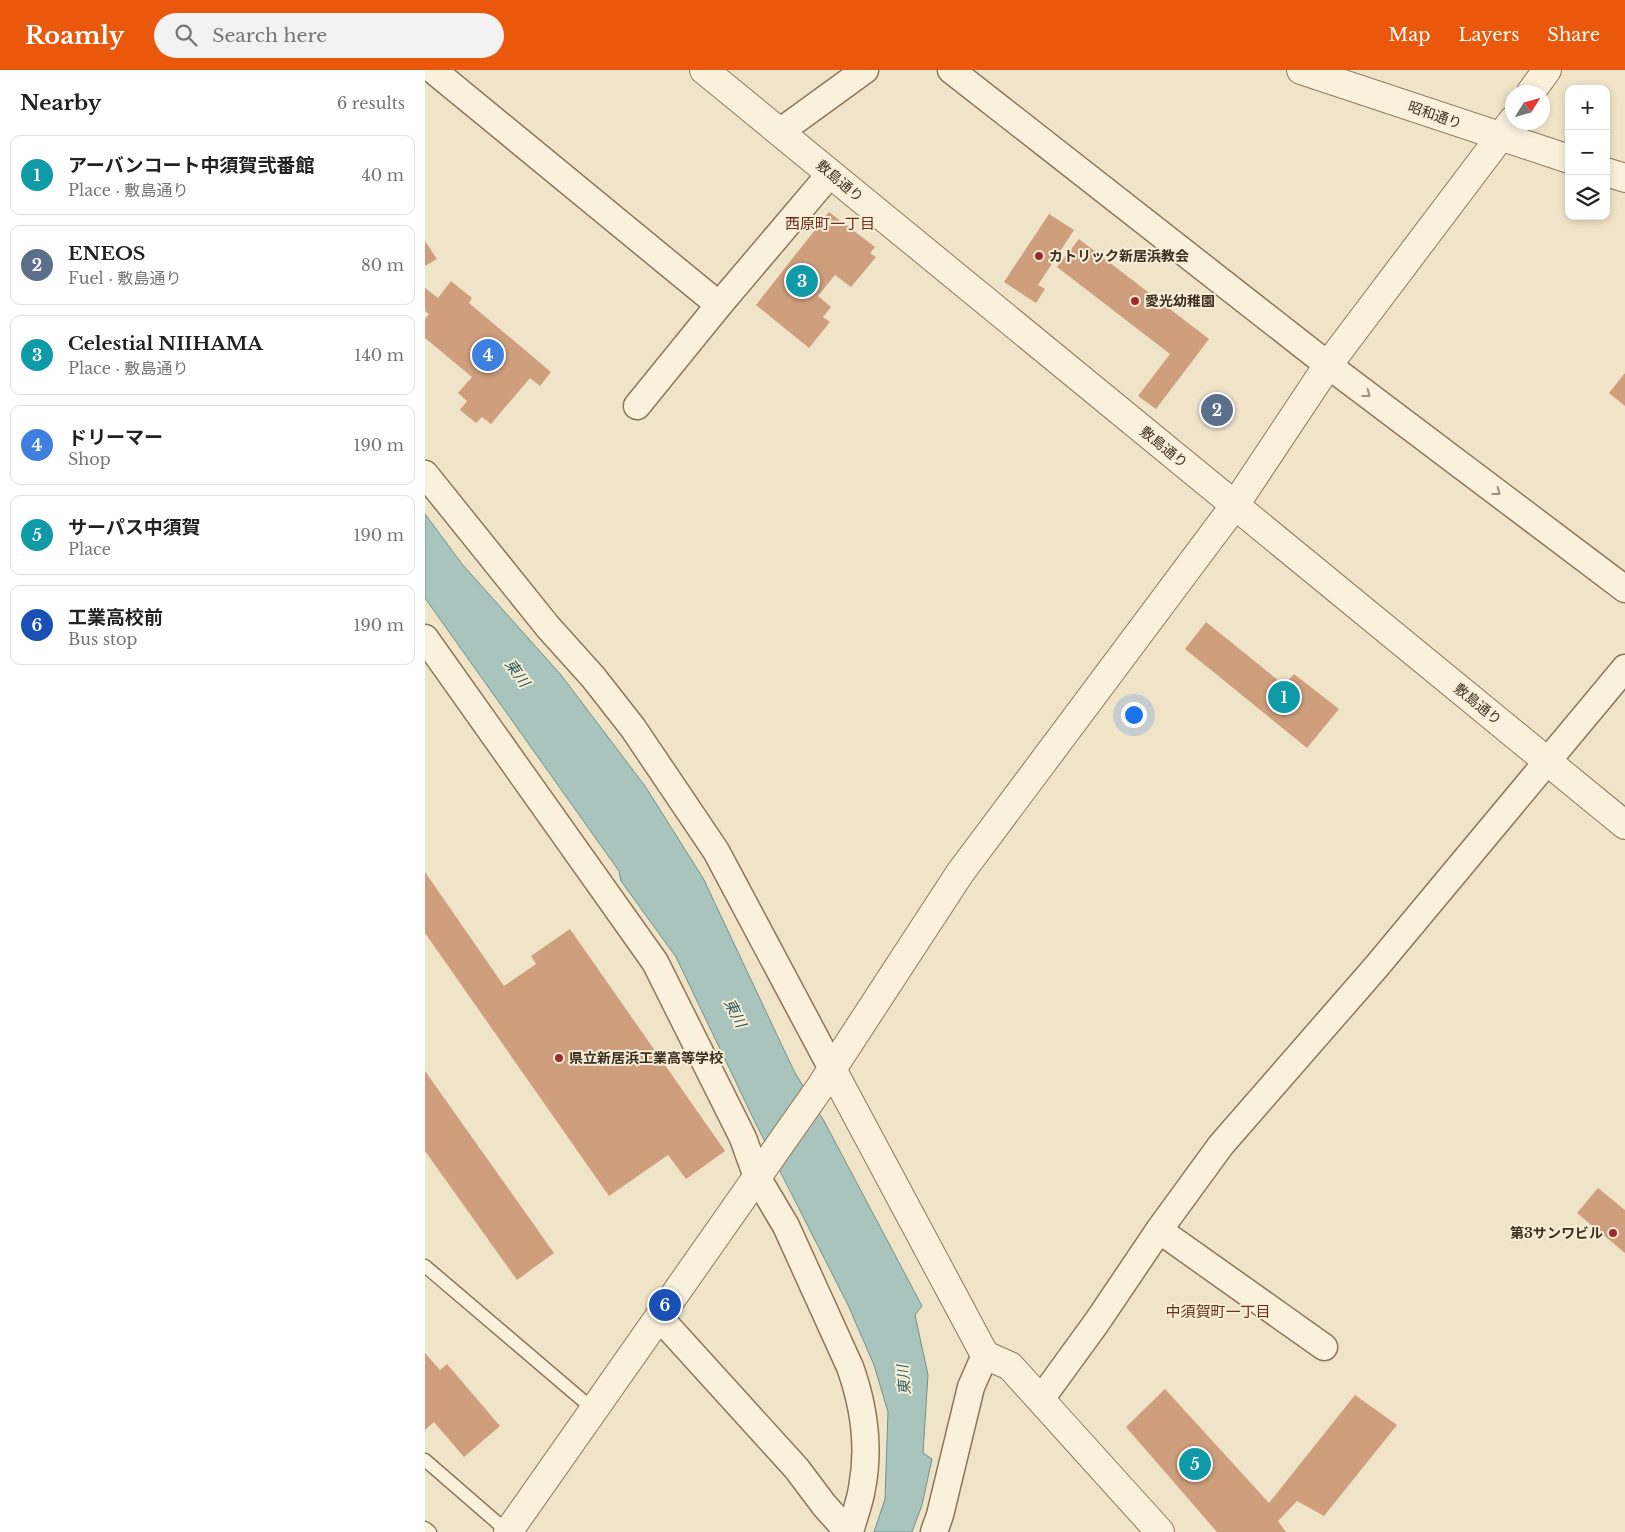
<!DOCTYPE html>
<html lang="en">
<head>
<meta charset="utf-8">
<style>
  :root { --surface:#fff; --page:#f2f2f2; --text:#222; --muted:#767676; --line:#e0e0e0; --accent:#ea580c }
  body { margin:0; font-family:"Libre Baskerville","Noto Sans JP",serif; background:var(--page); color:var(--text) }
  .controls { position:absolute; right:15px; top:15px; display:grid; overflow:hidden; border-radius:10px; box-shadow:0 2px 8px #0003 }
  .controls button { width:45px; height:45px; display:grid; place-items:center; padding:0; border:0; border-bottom:1px solid var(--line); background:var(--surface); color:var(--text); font:25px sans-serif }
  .compass { position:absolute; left:1080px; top:15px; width:45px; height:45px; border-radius:50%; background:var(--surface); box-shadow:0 2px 8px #0003; rotate:53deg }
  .you { position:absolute; left:708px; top:644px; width:18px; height:18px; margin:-12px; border:4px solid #fff; border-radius:50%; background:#1a73e8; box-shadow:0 0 0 8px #1a73e833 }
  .badge { display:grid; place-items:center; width:32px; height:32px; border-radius:50%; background:var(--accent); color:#fff; font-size:16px; font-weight:700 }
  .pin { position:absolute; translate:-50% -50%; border:2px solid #fff; box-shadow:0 1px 5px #0006 }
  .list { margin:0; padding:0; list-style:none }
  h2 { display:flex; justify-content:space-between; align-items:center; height:65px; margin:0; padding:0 20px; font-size:21px }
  h2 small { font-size:16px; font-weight:400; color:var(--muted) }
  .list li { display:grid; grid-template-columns:32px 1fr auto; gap:15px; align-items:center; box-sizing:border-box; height:80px; margin:0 10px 10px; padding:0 10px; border:1px solid var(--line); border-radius:10px }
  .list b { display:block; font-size:19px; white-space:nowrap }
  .list p { margin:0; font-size:16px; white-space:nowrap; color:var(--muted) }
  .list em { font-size:16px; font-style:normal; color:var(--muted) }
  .icon { flex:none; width:28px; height:28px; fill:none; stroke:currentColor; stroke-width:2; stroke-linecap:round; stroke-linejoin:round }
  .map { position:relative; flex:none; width:1200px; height:1462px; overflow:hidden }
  header { display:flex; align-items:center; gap:30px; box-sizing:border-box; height:70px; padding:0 25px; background:var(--accent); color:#fff }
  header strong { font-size:24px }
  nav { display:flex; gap:28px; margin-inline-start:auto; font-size:18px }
  .search { width:350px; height:45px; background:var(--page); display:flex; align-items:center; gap:12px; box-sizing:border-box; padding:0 18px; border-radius:28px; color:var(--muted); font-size:19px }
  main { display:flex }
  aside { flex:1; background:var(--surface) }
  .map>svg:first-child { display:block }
  .water { fill:#a9c4bc; stroke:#6f938a }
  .building { fill:#cf9f7d }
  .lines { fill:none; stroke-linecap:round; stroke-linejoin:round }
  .service-casing { stroke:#8d765c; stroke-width:15 }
  .minor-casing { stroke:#8d765c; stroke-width:29 }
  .tertiary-casing { stroke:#8d765c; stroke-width:30 }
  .service { stroke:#faf1dc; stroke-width:12 }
  .minor { stroke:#faf1dc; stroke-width:26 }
  .tertiary { stroke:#faf1dc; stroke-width:28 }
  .oneway { stroke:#9c907e }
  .poi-dot { fill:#9e2a2b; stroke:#f7eed8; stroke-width:2 }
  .labels { text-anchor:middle; stroke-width:4; stroke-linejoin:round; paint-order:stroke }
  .street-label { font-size:14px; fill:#3d2e20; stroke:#f7eed8 }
  .poi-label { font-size:14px; font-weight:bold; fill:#3d2e20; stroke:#f7eed8; text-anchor:start }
  .neighbourhood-label { font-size:15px; fill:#6b2e1e; stroke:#f7eed8 }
  .water-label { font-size:15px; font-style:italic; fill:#2f5d5a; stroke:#f7eed8 }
</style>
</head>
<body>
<header>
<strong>Roamly</strong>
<div class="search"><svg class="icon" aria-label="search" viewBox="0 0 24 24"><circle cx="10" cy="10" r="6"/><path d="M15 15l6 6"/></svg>Search here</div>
<nav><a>Map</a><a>Layers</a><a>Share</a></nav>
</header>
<main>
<aside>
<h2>Nearby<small>6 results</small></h2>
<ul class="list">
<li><span class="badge" style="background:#0f9aa8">1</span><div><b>アーバンコート中須賀弐番館</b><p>Place · 敷島通り</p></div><em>40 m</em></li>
<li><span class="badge" style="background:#5c6f8a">2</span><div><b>ENEOS</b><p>Fuel · 敷島通り</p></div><em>80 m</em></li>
<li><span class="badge" style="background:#0f9aa8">3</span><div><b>Celestial NIIHAMA</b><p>Place · 敷島通り</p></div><em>140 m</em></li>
<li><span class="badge" style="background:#3f7fe0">4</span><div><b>ドリーマー</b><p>Shop</p></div><em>190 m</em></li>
<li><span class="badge" style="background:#0f9aa8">5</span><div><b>サーパス中須賀</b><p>Place</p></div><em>190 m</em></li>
<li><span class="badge" style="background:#1a4fb4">6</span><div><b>工業高校前</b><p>Bus stop</p></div><em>190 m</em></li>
</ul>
</aside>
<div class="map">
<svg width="1200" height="1462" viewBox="0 0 1200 1462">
  <rect width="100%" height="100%" fill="#f0e4c8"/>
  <polygon class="water" points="0,444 37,494 136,605 220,716 278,808 369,1001 399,1051 497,1236 490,1245 503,1305 498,1383 507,1389 497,1435 487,1462 449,1462 460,1429 463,1342 449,1295 423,1235 331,1054 251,887 196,811 194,801 0,528"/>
  <g class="building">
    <polygon points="404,142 450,177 445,183 451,187 426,217 410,205 393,226 406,237 398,247 405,252 384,278 331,235"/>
    <polygon points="624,144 649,160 613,215 620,219 611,233 579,212"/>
    <polygon points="654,169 784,269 731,339 713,326 745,284 632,197"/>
    <polygon points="0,171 12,189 0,196"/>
    <polygon points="26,211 47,228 44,233 126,302 115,316 105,308 66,354 57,347 51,353 35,340 42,331 33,323 47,307 0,268 0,249 4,244 0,241 0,218 13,228"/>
    <polygon points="1200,303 1200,336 1184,323"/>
    <polygon points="781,552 859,615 869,604 914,639 882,678 760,579"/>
    <polygon points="0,802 79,916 111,894 106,886 145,859 300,1081 261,1109 243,1085 184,1126 0,863"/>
    <polygon points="0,1001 129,1183 92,1210 0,1081"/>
    <polygon points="1173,1118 1200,1140 1200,1183 1152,1143"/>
    <polygon points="0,1283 15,1300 22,1294 75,1356 39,1387 9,1352 0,1360"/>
    <polygon points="740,1319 844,1433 930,1325 972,1355 899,1446 872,1431 853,1451 861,1462 792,1462 701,1357"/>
  </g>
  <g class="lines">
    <g class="service-casing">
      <g id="service">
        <polyline points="0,1196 169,1340"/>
        <polyline points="0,1390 83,1462"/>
        <polyline points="0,1458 5,1462"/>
      </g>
    </g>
    <g class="minor-casing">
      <g id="minor">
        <polyline points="8,0 294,235"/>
        <polyline points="526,0 903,295 1200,519"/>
        <polyline points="356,61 440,0"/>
        <polyline points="212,336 294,235 405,104"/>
        <polyline points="0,404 123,557 168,607 208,658 291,781 407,999"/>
        <path d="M0 568 230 892 318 1068 332 1107 361 1156 425 1297C439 1336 445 1376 437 1418 435 1432 429 1447 425 1462"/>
        <polyline points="734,1160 899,1277"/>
        <polyline points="234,1247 372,1399 399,1435 423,1462"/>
        <polyline points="616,1329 672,1252 734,1160 796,1075 952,896 1200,598"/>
        <polyline points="509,1462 515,1445 546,1317 560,1285"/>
      </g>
    </g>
    <g class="tertiary-casing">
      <g id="tertiary">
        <polyline points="279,0 1200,755"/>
        <polyline points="876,0 1144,89"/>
        <polyline points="1106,22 1122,0"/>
        <polyline points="1181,102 1200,108"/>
        <polyline points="407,999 560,1285 585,1296 735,1462"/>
        <polyline points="83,1462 396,1016 535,803 810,435 903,295 1088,50"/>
      </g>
    </g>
    <use href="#service" class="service"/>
    <use href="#minor" class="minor"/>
    <use href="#tertiary" class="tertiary"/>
  </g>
  <defs><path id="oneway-chevron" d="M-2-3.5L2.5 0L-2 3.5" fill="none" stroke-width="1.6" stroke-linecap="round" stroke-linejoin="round" transform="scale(1.25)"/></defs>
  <g class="oneway">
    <use href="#oneway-chevron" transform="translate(942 324) rotate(37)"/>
    <use href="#oneway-chevron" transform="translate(1072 422) rotate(37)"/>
  </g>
  <g class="poi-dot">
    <circle cx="614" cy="186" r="5"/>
    <circle cx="710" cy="231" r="5"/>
    <circle cx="134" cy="988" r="5"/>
    <circle cx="1188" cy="1163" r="5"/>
  </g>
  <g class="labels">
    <g class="street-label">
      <text transform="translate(1010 45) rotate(19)" y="5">昭和通り</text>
      <text transform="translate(415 111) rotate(40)" y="5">敷島通り</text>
      <text transform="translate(739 377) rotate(39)" y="5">敷島通り</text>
      <text transform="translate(1053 634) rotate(39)" y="5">敷島通り</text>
    </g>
    <g class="poi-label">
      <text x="624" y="191">カトリック新居浜教会</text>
      <text x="720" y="236">愛光幼稚園</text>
      <text x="144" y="993">県立新居浜工業高等学校</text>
      <text x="1178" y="1168" text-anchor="end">第3サンワビル</text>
    </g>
    <g class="neighbourhood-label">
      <text x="405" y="159">西原町一丁目</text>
      <text x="793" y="1247">中須賀町一丁目</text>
    </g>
    <g class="water-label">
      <text transform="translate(92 603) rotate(54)" y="5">東川</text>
      <text transform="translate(310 943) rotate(63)" y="5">東川</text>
      <text transform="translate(479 1310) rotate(-95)" y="5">東川</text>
    </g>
  </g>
</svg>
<div class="controls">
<button>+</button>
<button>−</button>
<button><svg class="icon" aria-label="layers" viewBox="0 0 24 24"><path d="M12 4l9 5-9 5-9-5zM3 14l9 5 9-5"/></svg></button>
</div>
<svg class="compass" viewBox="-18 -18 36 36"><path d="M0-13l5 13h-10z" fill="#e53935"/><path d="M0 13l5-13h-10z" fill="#767676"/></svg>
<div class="you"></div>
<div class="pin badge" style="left:859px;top:627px;background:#0f9aa8">1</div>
<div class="pin badge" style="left:792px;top:340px;background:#5c6f8a">2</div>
<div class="pin badge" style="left:377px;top:211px;background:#0f9aa8">3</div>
<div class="pin badge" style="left:63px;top:285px;background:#3f7fe0">4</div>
<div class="pin badge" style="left:770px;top:1394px;background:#0f9aa8">5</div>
<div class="pin badge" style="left:240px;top:1235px;background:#1a4fb4">6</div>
</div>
</main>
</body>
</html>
